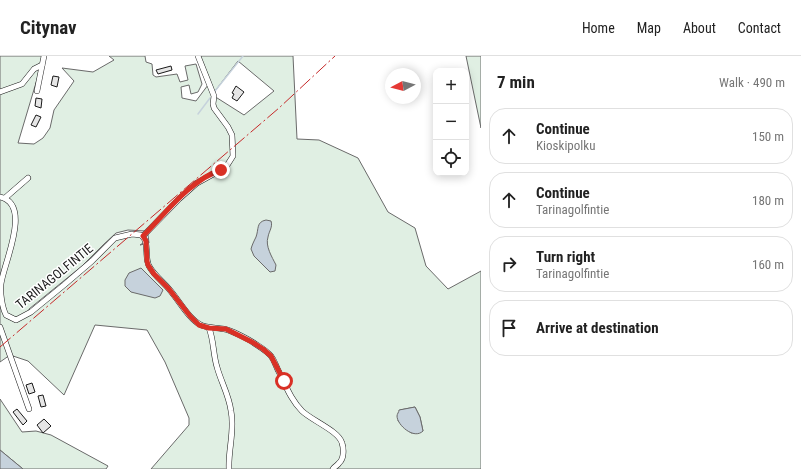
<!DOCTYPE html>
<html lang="en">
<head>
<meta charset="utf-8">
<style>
  :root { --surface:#fff; --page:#f6f6f6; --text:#222; --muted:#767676; --line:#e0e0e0 }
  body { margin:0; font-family:"Roboto Condensed",sans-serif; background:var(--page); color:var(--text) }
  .controls { position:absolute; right:12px; top:12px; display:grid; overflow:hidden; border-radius:8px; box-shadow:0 2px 10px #0003 }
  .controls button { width:36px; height:36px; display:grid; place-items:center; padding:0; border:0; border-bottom:1px solid var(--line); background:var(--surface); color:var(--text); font:20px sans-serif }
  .compass { position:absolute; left:385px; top:12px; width:36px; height:36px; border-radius:50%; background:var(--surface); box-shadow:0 2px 10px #0003; rotate:263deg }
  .stop { position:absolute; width:12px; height:12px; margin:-9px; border:3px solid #d93025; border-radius:50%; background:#fff }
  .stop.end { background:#d93025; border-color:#fff; box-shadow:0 1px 4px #0008 }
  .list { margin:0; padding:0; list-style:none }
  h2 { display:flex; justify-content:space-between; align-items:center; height:52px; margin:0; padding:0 16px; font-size:17px }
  h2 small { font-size:13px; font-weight:400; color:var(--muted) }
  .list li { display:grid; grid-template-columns:26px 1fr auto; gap:12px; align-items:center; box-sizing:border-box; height:56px; margin:0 8px 8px; padding:0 8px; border:1px solid var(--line); border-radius:16px }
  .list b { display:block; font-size:15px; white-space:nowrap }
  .list p { margin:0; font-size:13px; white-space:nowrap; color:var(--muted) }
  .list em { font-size:13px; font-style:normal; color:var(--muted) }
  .icon { flex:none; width:22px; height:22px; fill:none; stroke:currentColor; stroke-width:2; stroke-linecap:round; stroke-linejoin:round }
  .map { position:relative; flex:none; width:481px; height:413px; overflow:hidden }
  header { display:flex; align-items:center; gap:24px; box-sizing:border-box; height:56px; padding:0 20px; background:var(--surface); border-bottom:1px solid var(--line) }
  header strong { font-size:19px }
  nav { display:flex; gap:22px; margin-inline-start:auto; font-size:14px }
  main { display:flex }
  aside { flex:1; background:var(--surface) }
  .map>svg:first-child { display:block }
  .green { fill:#e0efe3; stroke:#6a6a6a; fill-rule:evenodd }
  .water { fill:#c6d2dc; stroke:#6a6a6a }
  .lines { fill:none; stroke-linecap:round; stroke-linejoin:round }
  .stream { stroke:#c6d2dc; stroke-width:1.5 }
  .building { fill:#e6e6e6; stroke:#1a1a1a }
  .minor-casing { stroke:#1a1a1a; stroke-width:6 }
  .minor { stroke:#fff; stroke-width:5 }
  .power { stroke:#c62828; stroke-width:1; stroke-dasharray:14 3 2 3; stroke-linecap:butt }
  .route { stroke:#d93025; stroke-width:5 }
  .labels { text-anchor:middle; stroke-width:3; stroke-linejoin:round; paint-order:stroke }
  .street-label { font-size:13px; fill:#1a1a1a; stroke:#fff }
</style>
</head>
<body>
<header>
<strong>Citynav</strong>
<nav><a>Home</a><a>Map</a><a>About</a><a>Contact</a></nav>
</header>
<main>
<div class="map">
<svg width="481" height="413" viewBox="0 0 481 413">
  <rect width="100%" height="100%" fill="#fff"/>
  <g class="green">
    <path d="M0 0H44L18 87 34 88 43 82 50 72 54 54 74 25 62 12 93 16 114 4 109 0H145L146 6 152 8 153 19 156 21 177 18 180 26 188 24 185 10 196 8 202 28 198 36 191 38 189 29 181 31 182 42 196 45 208 29 198 0H293L297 83 319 84 358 102 388 156 415 172 426 210 448 233 481 215V413H151L189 369V362L165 306 147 274 95 269 64 339 28 305 10 299 0 306ZM238 5 274 35 244 59 214 40 215 35ZM128 174 145 175 148 179 149 187 140 189 146 185 141 179 115 182 29 257V253L82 210 104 188 116 177ZM415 351 420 361 423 375 411 377 398 365 400 354Z"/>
    <polygon points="466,0 481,0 481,72"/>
    <polygon points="0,343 22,376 36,375 51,379 108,410 106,413 23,413 0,394"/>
  </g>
  <g class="water">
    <path d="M266 164 271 165C273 171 269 175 268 181 265 190 272 201 276 209L275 215 270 216 254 200 251 193C252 189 254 185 256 181 259 173 256 166 266 164Z"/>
    <polygon points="141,212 163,234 160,240 155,242 131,236 125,230 125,224 129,217"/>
    <path d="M415 351 420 361 423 375C414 384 397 369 397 360 397 358 399 356 399 354Z"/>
    <polygon points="0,394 23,413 0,413"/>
  </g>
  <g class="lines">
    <g class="stream">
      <polyline points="215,35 243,0"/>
      <polyline points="198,58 210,42"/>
    </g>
  </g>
  <g class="building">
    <polygon points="171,10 172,14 158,18 156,14"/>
    <polygon points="53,20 59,21 57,31 51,29"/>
    <polygon points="236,30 244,36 237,45 232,42 234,38 232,37"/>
    <polygon points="36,42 42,43 41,52 35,50"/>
    <polygon points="36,59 41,61 36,71 31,69"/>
    <polygon points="32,327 35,336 29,338 26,329"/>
    <polygon points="43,339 46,350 41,351 38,340"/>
    <polygon points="17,353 27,365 23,369 13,356"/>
    <polygon points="44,363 51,370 43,377 37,369"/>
  </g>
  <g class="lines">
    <g class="minor-casing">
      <g id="minor">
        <polyline points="37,35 44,0"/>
        <polyline points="0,36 22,28 34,13 42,9"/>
        <path d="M0 141C33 148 3 209 1 228 0 237 2 251 6 259L16 264 31 256 64 229 92 205 115 182 132 178 141 179C150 186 144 200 149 210 154 219 162 225 169 233 176 241 182 251 189 259 202 274 207 270 224 273 231 274 248 283 254 287 260 291 267 295 271 300 275 305 276 311 279 316 286 330 291 344 302 355 311 364 339 375 342 387 344 393 344 403 339 407 337 410 335 410 333 413"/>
        <polyline points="5,142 28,122"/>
        <polyline points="143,180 179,143 197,127 226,111 233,100 232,79 228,71 214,52 213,48 214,40 198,0"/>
        <polyline points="0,271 29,353"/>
        <path d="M209 272C214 285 213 298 217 311 221 326 229 339 231 355 235 374 228 394 229 413"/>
      </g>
    </g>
    <use href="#minor" class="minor"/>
    <polyline class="power" points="0,291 279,52 335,0"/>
  </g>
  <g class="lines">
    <path class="route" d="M221 114C191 123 164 159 143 180L146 185 147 205 148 209 154 218 169 233 190 260 199 269 209 272 226 273 252 286 263 293 271 300 284 325"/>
  </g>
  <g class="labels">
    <g class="street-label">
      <text transform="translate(54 220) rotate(-39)" y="5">TARINAGOLFINTIE</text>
    </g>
  </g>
</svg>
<div class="controls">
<button>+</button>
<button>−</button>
<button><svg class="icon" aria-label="locate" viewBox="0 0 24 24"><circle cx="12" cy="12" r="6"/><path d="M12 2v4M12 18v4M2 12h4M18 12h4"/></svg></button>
</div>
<svg class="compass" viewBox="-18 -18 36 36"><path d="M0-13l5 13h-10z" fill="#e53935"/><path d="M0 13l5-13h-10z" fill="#767676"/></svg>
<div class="stop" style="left:284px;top:325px"></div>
<div class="stop end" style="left:221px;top:114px"></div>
</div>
<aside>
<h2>7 min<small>Walk · 490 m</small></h2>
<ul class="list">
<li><svg class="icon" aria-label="ahead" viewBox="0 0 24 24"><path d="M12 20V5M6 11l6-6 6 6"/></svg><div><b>Continue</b><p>Kioskipolku</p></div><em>150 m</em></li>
<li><svg class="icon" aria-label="ahead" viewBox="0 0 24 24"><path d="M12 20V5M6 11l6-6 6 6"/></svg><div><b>Continue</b><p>Tarinagolfintie</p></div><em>180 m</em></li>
<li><svg class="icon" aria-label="right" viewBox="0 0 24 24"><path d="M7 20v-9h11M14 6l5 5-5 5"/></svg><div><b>Turn right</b><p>Tarinagolfintie</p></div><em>160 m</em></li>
<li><svg class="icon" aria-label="arrive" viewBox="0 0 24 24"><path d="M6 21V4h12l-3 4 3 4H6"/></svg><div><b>Arrive at destination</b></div></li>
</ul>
</aside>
</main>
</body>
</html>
